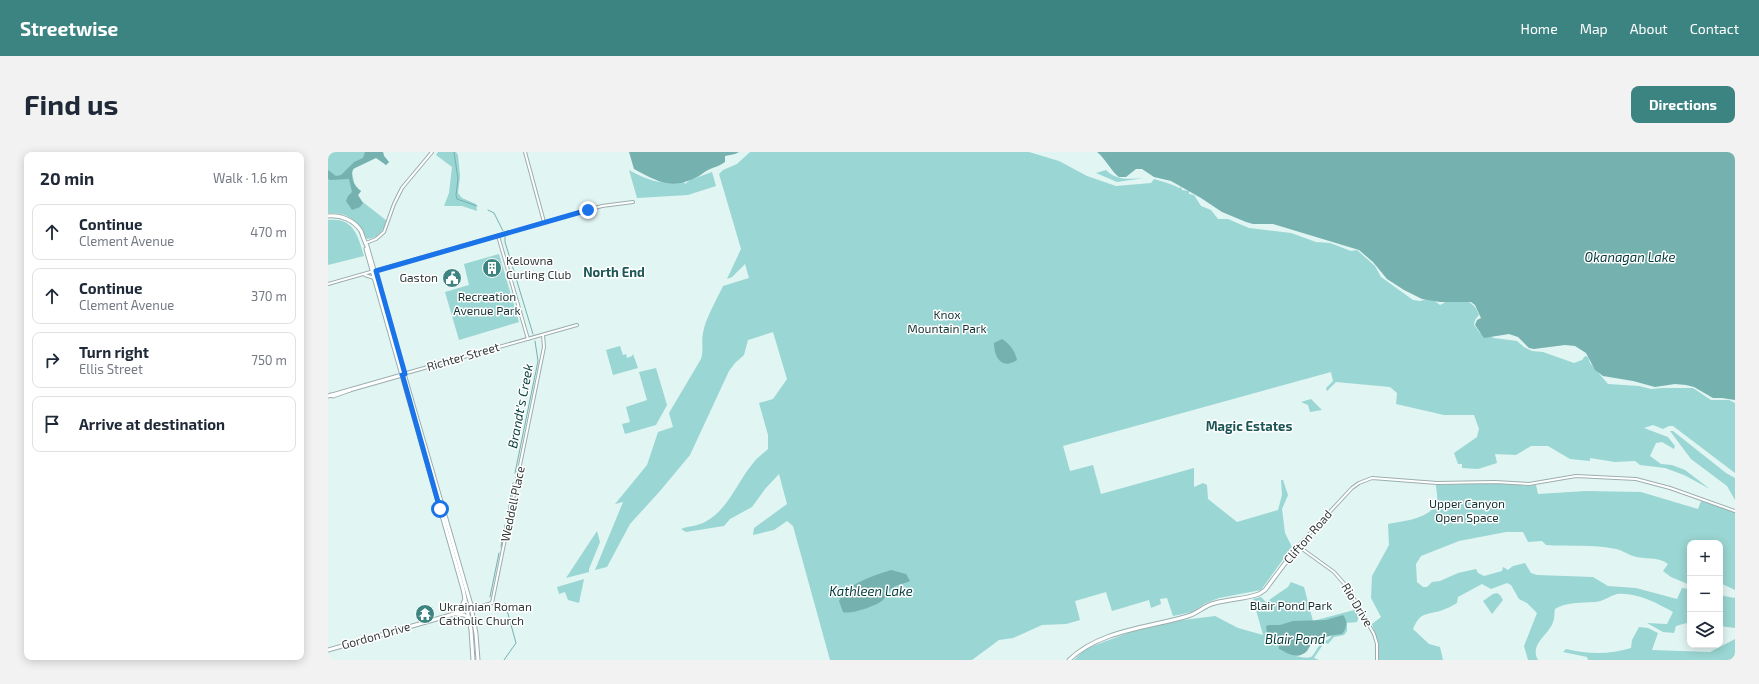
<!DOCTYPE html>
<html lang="en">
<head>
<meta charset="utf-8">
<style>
  :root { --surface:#fff; --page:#f2f2f3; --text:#1f2937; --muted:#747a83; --line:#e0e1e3; --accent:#3c8482 }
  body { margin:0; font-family:"Exo 2",sans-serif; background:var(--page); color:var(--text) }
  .controls { position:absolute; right:12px; bottom:12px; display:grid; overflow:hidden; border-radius:8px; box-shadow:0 2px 10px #0003 }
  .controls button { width:36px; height:36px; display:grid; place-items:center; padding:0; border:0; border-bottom:1px solid var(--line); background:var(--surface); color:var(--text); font:20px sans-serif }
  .stop { position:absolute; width:12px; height:12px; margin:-9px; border:3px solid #1a73e8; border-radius:50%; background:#fff }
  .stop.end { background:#1a73e8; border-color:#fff; box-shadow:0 1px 4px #0008 }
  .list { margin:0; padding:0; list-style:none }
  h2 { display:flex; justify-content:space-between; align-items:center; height:52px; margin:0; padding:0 16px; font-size:17px }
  h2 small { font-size:13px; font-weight:400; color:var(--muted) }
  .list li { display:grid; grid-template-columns:26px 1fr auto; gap:12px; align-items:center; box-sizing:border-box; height:56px; margin:0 8px 8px; padding:0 8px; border:1px solid var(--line); border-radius:8px }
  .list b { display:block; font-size:15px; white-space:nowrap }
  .list p { margin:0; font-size:13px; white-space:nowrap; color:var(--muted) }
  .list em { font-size:13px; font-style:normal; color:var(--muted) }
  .icon { flex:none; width:22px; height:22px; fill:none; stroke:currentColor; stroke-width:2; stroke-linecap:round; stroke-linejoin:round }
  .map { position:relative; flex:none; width:1407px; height:508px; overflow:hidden; border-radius:8px }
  header { display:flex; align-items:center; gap:24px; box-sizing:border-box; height:56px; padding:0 20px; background:var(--accent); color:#fff }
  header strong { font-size:19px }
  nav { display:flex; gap:22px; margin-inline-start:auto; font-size:14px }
  .intro { display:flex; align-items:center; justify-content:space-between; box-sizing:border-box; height:96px; padding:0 24px }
  h1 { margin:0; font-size:28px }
  .button { padding:10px 18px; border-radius:8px; background:var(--accent); color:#fff; font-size:14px; font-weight:700 }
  main { display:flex; gap:24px; padding:0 24px }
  aside { flex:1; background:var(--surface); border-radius:8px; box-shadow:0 2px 10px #0003 }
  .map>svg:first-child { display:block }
  .green { fill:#9ad6d3; fill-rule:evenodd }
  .water { fill:#74b1af }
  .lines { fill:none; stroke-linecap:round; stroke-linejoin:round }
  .stream { stroke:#74b1af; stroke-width:1 }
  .minor-casing { stroke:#9baead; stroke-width:4 }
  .major-casing { stroke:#9baead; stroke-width:5 }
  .minor { stroke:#fff; stroke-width:2 }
  .major { stroke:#fff; stroke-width:3 }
  .route { stroke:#1a73e8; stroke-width:5 }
  .labels { text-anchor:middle; stroke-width:3; stroke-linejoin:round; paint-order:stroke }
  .poi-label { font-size:12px; fill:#343b3b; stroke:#fff; text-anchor:start }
  .park-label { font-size:12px; fill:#153433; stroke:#fff }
  .street-label { font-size:12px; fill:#343b3b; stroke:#fff }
  .water-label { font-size:13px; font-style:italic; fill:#003a39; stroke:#fff }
  .neighbourhood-label { font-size:13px; font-weight:bold; fill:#1c5756; stroke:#fff }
</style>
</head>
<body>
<header>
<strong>Streetwise</strong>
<nav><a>Home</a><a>Map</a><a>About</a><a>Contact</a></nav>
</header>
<div class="intro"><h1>Find us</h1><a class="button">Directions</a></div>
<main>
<aside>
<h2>20 min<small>Walk · 1.6 km</small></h2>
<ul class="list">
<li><svg class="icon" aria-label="ahead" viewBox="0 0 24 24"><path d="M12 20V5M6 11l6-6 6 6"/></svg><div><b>Continue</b><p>Clement Avenue</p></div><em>470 m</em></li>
<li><svg class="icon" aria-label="ahead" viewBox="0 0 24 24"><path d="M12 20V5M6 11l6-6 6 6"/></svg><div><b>Continue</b><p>Clement Avenue</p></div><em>370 m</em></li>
<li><svg class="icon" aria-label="right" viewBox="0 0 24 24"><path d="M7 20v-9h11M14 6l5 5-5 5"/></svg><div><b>Turn right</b><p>Ellis Street</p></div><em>750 m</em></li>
<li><svg class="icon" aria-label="arrive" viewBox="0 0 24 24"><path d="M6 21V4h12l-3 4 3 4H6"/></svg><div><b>Arrive at destination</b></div></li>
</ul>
</aside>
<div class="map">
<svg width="1407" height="508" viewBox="0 0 1407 508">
  <rect width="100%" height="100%" fill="#e1f5f3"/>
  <g class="green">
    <path d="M0 0H55L56 4 61 10 58 13 50 6H47L27 15 24 20 27 35 33 39 30 43 31 47 59 69C56 78 49 87 39 87 28 70 23 60 0 61Z"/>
    <polygon points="110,0 128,0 130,3 132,24 130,41 134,46 148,52 149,59 134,54 116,54 121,41 124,15 108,3"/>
    <path d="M422 0H701L731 9 759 24 788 34 823 31 826 27C835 30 842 31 851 36L853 35 854 38 861 39V42L866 43 873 54 883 58 890 67H900L921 76 963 81 988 90 1002 91 1023 99 1029 98 1047 114 1053 125 1085 148 1092 149 1103 146 1112 153C1115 152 1118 149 1121 148 1134 144 1147 150 1151 163L1147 168 1146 173 1152 181 1166 186 1189 189 1196 195 1204 199 1215 200 1246 211 1254 208 1257 204 1260 205 1262 211 1280 232 1311 234 1323 237 1335 236H1365L1383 248H1401L1407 251V321L1345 274H1341L1335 277 1325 273 1316 276 1340 285 1347 294 1346 297 1334 290 1328 291 1322 304 1333 312 1344 313 1357 318 1382 337 1356 323 1337 316 1312 313 1307 309 1287 310 1262 306V309L1242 307 1220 294H1203L1188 303 1167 302 1169 311 1150 317 1134 316V312H1130L1126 301 1149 285 1151 277 1146 263H1116L1068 252 1069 241 1062 235 1008 230 999 239 998 236 1005 229 1003 220 735 294 742 319 765 313 773 342 866 316V335L875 331 879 333 880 347 909 370 950 358 954 343 953 328H955L960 343 954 357 957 381 964 395 933 438 891 446 878 451 864 460 845 464 839 446 832 447 833 452 823 456 821 448 784 459 778 440 747 449 752 468 738 472 714 473 685 486 671 488 644 508H502L465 374 459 369 446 378 425 383 426 376 459 352 451 322 437 337 424 355 402 367 396 374 358 380 353 377C360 374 370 374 377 370 401 357 409 330 426 310 430 305 436 301 440 297V283L431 251 445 247 459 227 445 180 420 188 416 203 407 211 401 219 362 303 332 339 302 372 279 415 267 418 295 350 287 352 319 313 330 280 345 275 341 261 373 207C376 198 373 190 375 181 377 167 389 147 395 134L421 126 417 112 404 125 399 127 413 97 391 22 395 18 409 12Z"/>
    <path d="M301 18C319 28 335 35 355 26L357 32 362 28 384 20 388 34 360 43 309 46Z"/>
    <path d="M778 18C789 29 802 27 816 26L789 30 768 21Z"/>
    <path d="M0 68C26 65 30 84 36 104L0 113Z"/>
    <polygon points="171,102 191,170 131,188 117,140 141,133 136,112"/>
    <polygon points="292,194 295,203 298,202 299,206 304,204 305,202 310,216 285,223 278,198"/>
    <polygon points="328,216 339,253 328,273 297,282 294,272 302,270 298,255 319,248 311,220"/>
    <polygon points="983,247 994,258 982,260 980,253 973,250"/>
    <polygon points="1342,279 1345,279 1398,321 1407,326 1407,348 1399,334 1363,307"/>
    <path d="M1166 331 1195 332V334L1208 333 1210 342 1258 339 1313 340 1370 357 1373 349 1407 359V438L1392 431V391H1362V433L1343 425 1335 419 1340 412C1330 404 1317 408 1305 404 1299 402 1294 398 1288 397 1265 392 1241 395 1218 393L1214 389 1200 390 1195 380H1178L1131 389 1098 402 1093 404 1088 412 1089 430 1095 435H1099L1104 430 1112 429 1130 421 1148 417 1150 421 1156 424 1174 419 1175 415 1180 418 1185 414 1197 411 1203 421 1209 423 1265 425 1280 434 1308 436 1349 447 1354 436 1362 437V470L1348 474 1346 481 1335 480 1319 471 1339 472 1345 460C1329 451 1308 440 1289 442 1281 444 1275 450 1266 450 1253 451 1238 450 1227 457 1226 461 1227 466 1225 470 1221 483 1201 492 1210 508H1200L1196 494 1209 461 1199 451 1191 447 1183 433 1179 431 1163 437 1154 432 1130 445 1129 451C1124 454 1118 457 1112 459 1096 463 1092 461 1085 477L1101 492 1112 495 1115 508H1050V493L1044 472 1053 465 1043 446 1044 424 1061 393 1060 372C1075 369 1104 367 1109 349 1110 344 1108 338 1108 333Z"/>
    <polygon points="269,379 272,390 261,417 261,420 238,426"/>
    <polygon points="256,427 251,451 240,448 237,440 231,442 229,435"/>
    <path d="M963 430 976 435 985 469 1030 457 1032 461 1029 470 1019 471V479L1016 483 1006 485 1000 492 998 491 994 494 986 506 991 508H746L757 497 800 481 840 470 887 464 910 476 935 483 925 447 933 445 938 450 960 435ZM957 474 1004 483C1001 489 996 488 992 493 989 496 986 503 983 505 975 508 959 501 952 498L949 486 940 483 939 475Z"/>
    <polygon points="1169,441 1172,443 1175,448 1164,462 1155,449 1165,442"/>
    <polygon points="1392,443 1406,446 1407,445 1407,476 1392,474"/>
    <path d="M1311 475 1320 476 1330 481 1324 498 1382 500 1407 487V508H1260L1259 505 1235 500 1238 497C1261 502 1280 503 1303 496L1304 488Z"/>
  </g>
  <g class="water">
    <path d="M37 0H55L56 4 61 10 58 13 48 6 25 17C22 25 26 34 33 39L30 43 35 51 32 55 24 58 18 49 20 44 24 40 21 27 2 28 0 27V18L8 24 13 23 26 10 35 6Z"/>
    <path d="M301 0H411L407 2 397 4V10C392 14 386 15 380 18 376 20 372 24 367 26 342 38 329 29 306 17Z"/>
    <path d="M769 0H1407V248L1394 246H1385L1366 235 1358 233 1347 232 1327 235 1305 229 1275 224 1267 218 1258 201 1247 194 1237 193 1206 197 1201 196 1190 185 1181 182 1156 186 1147 173 1149 168 1153 166 1147 153 1143 150H1112L1094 147 1076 138 1059 127 1045 110 1031 98 945 72H925L918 70 894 60 873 46 843 29 826 25 814 17H808L798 25H791C782 18 778 7 769 0Z"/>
    <path d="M674 187C682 192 687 199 689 208 674 218 666 206 666 191Z"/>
    <path d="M563 418 578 422 582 429C576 432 570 432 564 436 560 439 558 445 554 449 547 454 522 463 515 460L511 449C520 431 545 424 563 418Z"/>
    <path d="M1015 463C1020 469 1019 476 1014 482 1004 483 993 485 985 491 982 493 981 496 979 499 970 508 960 502 951 497L950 487 939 482 938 474 941 473H952L965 469 998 468Z"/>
  </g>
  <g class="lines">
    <g class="stream">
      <polyline points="126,0 130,27 128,43 129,47 149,54"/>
      <polyline points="160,58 166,61 175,79"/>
      <polyline points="177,85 177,90 205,182"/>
      <polyline points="187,321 210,209 207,189"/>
      <polyline points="180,360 185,331"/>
      <polyline points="173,395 177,373"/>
      <polyline points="162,445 171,401"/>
      <polyline points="176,508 188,491 177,451"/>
    </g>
    <g class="minor-casing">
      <g id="minor">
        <polyline points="197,0 216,70"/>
        <polyline points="170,84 200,187"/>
        <polyline points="38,91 48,87 56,80 66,52 74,36 104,0"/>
        <polyline points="37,123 46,126"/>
        <polyline points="0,132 274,54 305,50"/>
        <polyline points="75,222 249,173"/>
        <polyline points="144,457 164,451 216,195 215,183"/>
        <polyline points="1049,508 1049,492 1046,482 1020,436 1006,420 970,394 1024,336 1031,331 1044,326 1109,331 1167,330 1201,332 1248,324 1308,327 1342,336 1407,359"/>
      </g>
    </g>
    <g class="major-casing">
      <g id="major">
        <path d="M0 64C13 63 26 68 33 79 35 84 36 89 39 94L143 453 148 482 150 508"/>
        <polyline points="38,97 135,437 143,478 145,508"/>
        <polyline points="3,243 5,244 22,238"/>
        <polyline points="0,244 74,223"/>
        <polyline points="128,461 133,456 137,447"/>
        <polyline points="128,462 136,463 141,466"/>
        <polyline points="0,498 140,458"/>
        <path d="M741 508C772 478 820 476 860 464 870 461 877 453 887 451 902 447 917 447 931 442L937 438 970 394"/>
      </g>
    </g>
    <use href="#minor" class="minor"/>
    <use href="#major" class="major"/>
  </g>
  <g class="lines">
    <polyline class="route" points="112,357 75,225 74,223 77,222 48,119 260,58"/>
  </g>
  <defs>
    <g id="building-disc" transform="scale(1)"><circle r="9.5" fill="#3c8482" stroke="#fff"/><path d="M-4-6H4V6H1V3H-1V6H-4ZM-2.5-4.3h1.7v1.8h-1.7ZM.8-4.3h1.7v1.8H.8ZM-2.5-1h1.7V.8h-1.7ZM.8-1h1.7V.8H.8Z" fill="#fff"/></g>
    <g id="civic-disc" transform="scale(1)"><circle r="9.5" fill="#3c8482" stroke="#fff"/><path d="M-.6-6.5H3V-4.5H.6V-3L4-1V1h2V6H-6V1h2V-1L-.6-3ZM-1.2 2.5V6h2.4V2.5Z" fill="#fff"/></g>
    <g id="temple-disc" transform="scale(1)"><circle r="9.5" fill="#3c8482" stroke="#fff"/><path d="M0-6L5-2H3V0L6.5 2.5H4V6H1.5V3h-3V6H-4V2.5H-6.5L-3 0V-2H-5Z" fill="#fff"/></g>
  </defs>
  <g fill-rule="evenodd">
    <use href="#building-disc" x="164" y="116"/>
    <use href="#civic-disc" x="124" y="126"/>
    <use href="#temple-disc" x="97" y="462"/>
  </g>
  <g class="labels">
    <g class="poi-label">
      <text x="178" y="113">Kelowna<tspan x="178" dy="14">Curling Club</tspan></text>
      <text x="110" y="130" text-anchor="end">Gaston</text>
      <text x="111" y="459">Ukrainian Roman<tspan x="111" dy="14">Catholic Church</tspan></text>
    </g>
    <g class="park-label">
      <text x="159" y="149">Recreation<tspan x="159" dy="14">Avenue Park</tspan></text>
      <text x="619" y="167">Knox<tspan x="619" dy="14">Mountain Park</tspan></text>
      <text x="1139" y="356">Upper Canyon<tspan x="1139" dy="14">Open Space</tspan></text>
      <text x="963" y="458">Blair Pond Park</text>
    </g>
    <g class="street-label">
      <text transform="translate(135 205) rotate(-16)" y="4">Richter Street</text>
      <text transform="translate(185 352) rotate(-78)" y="4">Weddell Place</text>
      <text transform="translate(980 385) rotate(-49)" y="4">Clifton Road</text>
      <text transform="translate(1029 453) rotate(59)" y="4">Rio Drive</text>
      <text transform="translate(48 484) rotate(-16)" y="4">Gordon Drive</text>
    </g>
    <g class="water-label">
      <text x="1302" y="110">Okanagan Lake</text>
      <text transform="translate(192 254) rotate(-79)" y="5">Brandt's Creek</text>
      <text x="543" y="444">Kathleen Lake</text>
      <text x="967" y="492">Blair Pond</text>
    </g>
    <g class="neighbourhood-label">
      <text x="286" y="125">North End</text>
      <text x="921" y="279">Magic Estates</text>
    </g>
  </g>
</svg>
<div class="controls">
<button>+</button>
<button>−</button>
<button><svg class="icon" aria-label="layers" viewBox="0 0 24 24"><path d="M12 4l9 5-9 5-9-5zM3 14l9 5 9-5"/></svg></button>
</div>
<div class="stop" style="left:112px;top:357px"></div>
<div class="stop end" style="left:260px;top:58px"></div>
</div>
</main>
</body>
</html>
